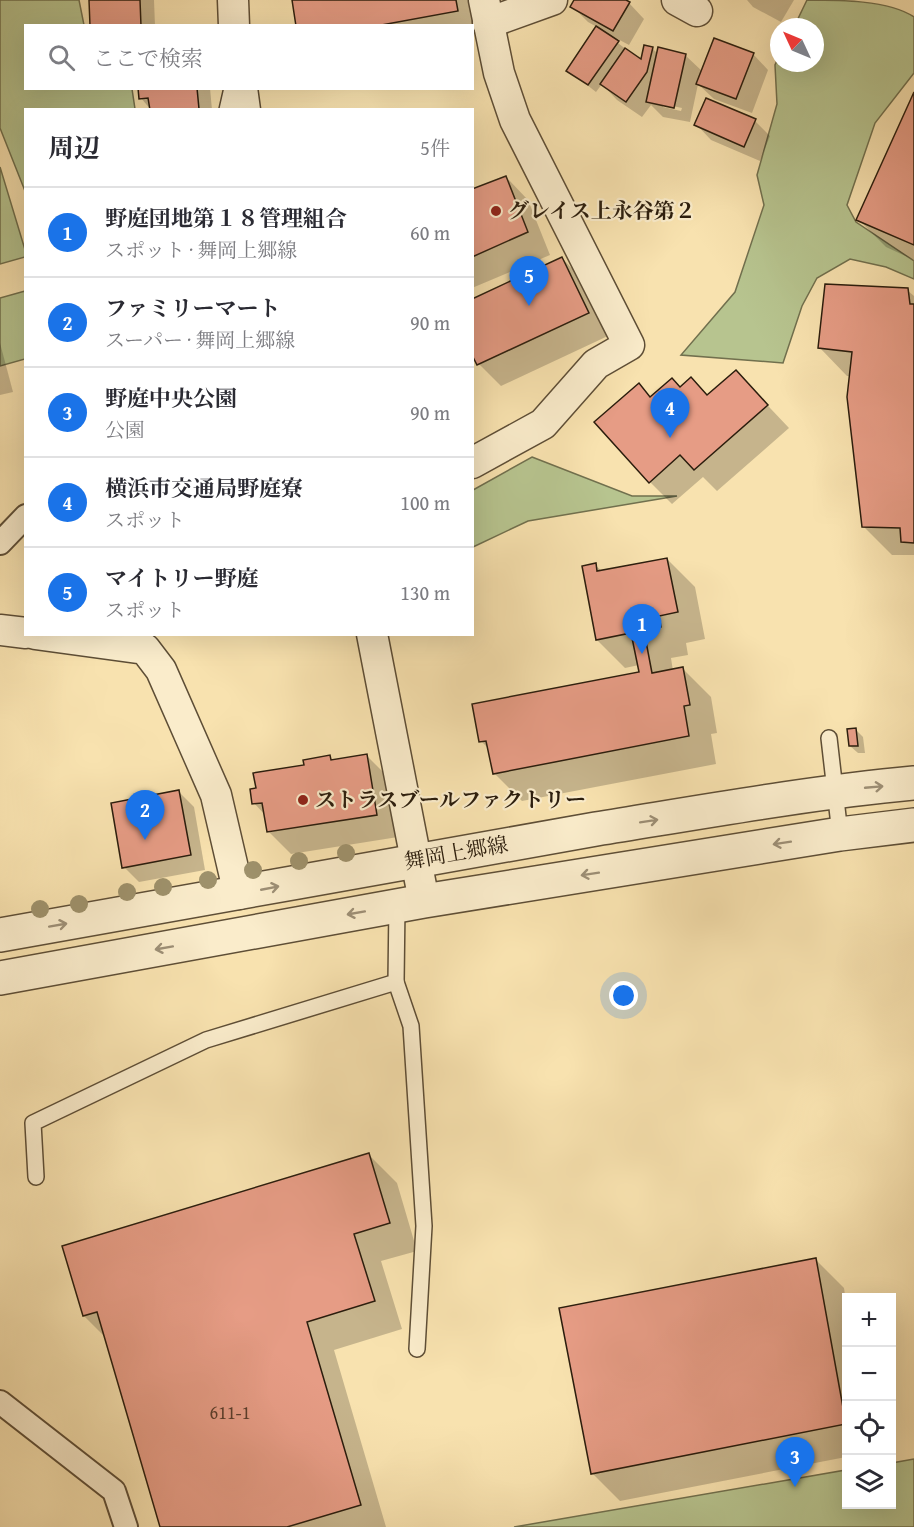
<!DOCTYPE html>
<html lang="ja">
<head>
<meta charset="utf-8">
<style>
  :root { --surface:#fff; --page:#f7f7f7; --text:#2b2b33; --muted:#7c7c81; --line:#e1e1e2; --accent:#1a73e8 }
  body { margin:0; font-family:"Gentium Book Plus","Noto Serif JP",serif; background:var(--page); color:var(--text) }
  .controls { position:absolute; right:18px; bottom:18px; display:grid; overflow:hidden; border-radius:0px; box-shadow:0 6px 24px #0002 }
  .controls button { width:54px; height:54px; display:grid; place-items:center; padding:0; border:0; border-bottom:2px solid var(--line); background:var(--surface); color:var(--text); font:30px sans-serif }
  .compass { position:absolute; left:770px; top:18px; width:54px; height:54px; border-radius:50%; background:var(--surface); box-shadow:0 6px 24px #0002; rotate:314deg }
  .you { position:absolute; left:624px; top:996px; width:21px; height:21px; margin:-15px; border:4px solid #fff; border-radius:50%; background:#1a73e8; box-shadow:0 0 0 9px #1a73e833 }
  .badge { display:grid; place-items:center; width:39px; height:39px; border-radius:50%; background:var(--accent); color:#fff; font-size:20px; font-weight:700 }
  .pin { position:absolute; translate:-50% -50px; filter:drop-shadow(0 2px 3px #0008) }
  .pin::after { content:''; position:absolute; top:32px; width:21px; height:18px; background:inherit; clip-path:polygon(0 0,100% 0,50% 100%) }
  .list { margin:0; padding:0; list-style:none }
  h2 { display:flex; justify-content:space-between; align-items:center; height:78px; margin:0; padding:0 24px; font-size:26px }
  h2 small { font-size:20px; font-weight:400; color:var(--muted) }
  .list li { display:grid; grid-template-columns:39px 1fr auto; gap:18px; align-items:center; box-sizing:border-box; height:90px; padding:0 24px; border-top:2px solid var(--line) }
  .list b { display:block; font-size:22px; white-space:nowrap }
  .list p { margin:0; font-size:20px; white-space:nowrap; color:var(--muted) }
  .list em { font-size:20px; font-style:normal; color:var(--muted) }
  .icon { flex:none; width:33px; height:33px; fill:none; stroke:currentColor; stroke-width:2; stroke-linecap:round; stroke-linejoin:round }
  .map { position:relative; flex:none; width:914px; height:1527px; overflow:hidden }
  .search { position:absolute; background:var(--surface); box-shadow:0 6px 24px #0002; left:24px; top:24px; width:450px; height:66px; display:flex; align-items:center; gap:15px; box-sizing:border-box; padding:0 21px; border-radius:0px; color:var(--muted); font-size:22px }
  .panel { position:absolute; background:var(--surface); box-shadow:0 6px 24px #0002; left:24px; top:108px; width:450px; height:528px; border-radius:0px }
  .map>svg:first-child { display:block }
  .green { fill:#b7c48f; stroke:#71704e; stroke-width:1.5 }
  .shadow { fill:#0003; fill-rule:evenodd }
  .building { fill:#e69c85; stroke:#2b1d0d; stroke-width:1.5 }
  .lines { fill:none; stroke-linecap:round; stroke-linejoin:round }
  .service-casing { stroke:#5e4e36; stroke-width:18 }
  .pedestrian-casing { stroke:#5e4e36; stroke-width:26 }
  .minor-casing { stroke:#5e4e36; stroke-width:33 }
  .tertiary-casing { stroke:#5e4e36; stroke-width:36 }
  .service { stroke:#faeccb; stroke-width:15 }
  .pedestrian { stroke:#faeccb; stroke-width:22 }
  .minor { stroke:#faeccb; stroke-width:30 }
  .tertiary { stroke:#faeccb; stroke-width:33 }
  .tree { fill:#9e916b }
  .oneway { stroke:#9d8f76 }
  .poi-dot { fill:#8f2418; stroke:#faeccb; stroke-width:2 }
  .labels { text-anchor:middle; stroke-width:4.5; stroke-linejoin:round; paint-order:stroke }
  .number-label { font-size:18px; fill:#5a3d2b }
  .poi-label { font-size:21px; font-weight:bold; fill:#2b1d0d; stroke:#faeccb; text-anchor:start }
  .street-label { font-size:21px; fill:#2b1d0d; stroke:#faeccb }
</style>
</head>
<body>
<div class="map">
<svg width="914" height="1527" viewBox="0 0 914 1527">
  <rect width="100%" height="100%" fill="#f8e2af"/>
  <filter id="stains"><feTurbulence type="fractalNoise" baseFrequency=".00333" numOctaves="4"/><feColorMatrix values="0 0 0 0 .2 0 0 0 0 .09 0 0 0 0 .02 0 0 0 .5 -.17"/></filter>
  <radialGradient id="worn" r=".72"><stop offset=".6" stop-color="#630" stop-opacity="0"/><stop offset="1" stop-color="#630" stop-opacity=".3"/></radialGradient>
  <g class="green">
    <polygon points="0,0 79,0 84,25 26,26 26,88 132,89 135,109 26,110 25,191 0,128"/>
    <path d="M807 0C838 0 889 0 914 17V73L875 123 847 205 856 222 914 261V279L886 267 850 259 817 278 802 306 783 363 681 355 735 292 764 205 757 175 777 104 775 65 779 56V63H815V27H794Z"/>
    <polygon points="0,167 26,253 25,257 0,264"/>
    <polygon points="25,291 25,359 0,366 0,298"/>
    <polygon points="532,457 632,496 677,496 528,521 473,547 473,490"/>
    <polygon points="914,1459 914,1527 514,1527 846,1470 846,1504 892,1504 892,1463"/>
  </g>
  <g class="shadow">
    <polygon points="91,0 154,0 155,26 92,26"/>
    <polygon points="293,0 474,0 479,33 472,34 472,26 298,26"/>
    <path d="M576 0H623L629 3 644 19 629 45 612 36 611 38 642 61 652 48 658 54 685 55 703 72 753 54 768 70 752 113 714 99 698 84 690 122 663 117 651 105 642 117 617 100 602 84 596 92 568 70 597 27 588 22 572 6ZM663 104 682 108 681 111 663 107Z"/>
    <polygon points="747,0 794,0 781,22 753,7"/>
    <polygon points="140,88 210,88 212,110 151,110 141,98"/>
    <polygon points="914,96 914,260 886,247 858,219"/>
    <polygon points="755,121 770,136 760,161 711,140 696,124"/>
    <polygon points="506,177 528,200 550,255 472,288 472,191"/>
    <polygon points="562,258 584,281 610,335 501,386 479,364"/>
    <polygon points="907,290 914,296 914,555 892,555 864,527 851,376 847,376 820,348"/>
    <polygon points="0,343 13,392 0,395"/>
    <polygon points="736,372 789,428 717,491 703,477 672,504 650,482 638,385 651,398 681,389 691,379 708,396"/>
    <polygon points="667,559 695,587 705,639 686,643 688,655 671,658 673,671 683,669 711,697 717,733 711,734 716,764 522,801 494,773 490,750 481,741 640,673 639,665 625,668 597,640 595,565 603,572"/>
    <polygon points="856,730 863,737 865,753 858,753 850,746"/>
    <polygon points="367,756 389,778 398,837 291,854 269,832 266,816 254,803 306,766 329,757 334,761"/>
    <polygon points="179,792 194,807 205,870 139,882 124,867"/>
    <polygon points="369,1155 397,1183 417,1251 381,1261 402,1329 334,1350 386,1527 162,1527 105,1337 84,1316 64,1247"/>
    <polygon points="816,1260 844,1288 846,1302 846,1457 620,1501 592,1473"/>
  </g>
  <g class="building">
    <polygon points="89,0 140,0 141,26 90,26"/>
    <polygon points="292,0 456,0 458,11 376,26 296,26"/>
    <polygon points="574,0 626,0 630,2 613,31 570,7"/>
    <polygon points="596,26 619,41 588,85 566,71"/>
    <polygon points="714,38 754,53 736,99 696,84"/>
    <polygon points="644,45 653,47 647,72 626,102 600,84 625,48 641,59"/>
    <polygon points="658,47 686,54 674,108 646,102"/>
    <polygon points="138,88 197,88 199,109 150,110 148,98 139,99"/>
    <polygon points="914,92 914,245 856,220"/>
    <polygon points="706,98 756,119 744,147 694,125"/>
    <polygon points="506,176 528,232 472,257 472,189"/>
    <polygon points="562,257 589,313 477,365 472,355 472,299"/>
    <polygon points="825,284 908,288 910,304 914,304 914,543 901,542 900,528 862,527 847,397 852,352 818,348"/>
    <polygon points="736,370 768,405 694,470 680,455 649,483 594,422 639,383 650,397 672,378 680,387 691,377 707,395"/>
    <polygon points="667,558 678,612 659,616 661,627 644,631 652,673 683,667 690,705 684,706 689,736 493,774 486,741 479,742 472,704 639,672 631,633 596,640 582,566 596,563 597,571"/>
    <polygon points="856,728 858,746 849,746 847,729"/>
    <polygon points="367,754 377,815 267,832 262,803 252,804 250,789 256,788 253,773 304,765 303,760 330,755 331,760"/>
    <polygon points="179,790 191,855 122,868 111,803"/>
    <polygon points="369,1153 390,1223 354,1234 375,1301 307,1322 361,1505 287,1527 160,1527 97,1312 83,1316 62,1246"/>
    <polygon points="816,1258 846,1424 591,1474 559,1308"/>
  </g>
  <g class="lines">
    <g class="service-casing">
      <g id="service">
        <polyline points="227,110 232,88"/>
        <polyline points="829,738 840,834"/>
        <polyline points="396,982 411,1026 424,1226 417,1349"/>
        <polyline points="36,1177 33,1123 206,1040 396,982 397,905"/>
      </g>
    </g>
    <g class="pedestrian-casing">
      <g id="pedestrian">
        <polyline points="0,543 26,516"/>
        <polyline points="0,1402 114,1491 126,1527"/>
      </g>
    </g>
    <g class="minor-casing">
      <g id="minor">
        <polyline points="233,0 234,26"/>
        <polyline points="677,0 697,11"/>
        <polyline points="488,23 552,0"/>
        <polyline points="242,88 245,110"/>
        <polyline points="472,463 543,424 596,364 629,345 515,120 499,73 484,0"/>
        <polyline points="0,630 26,633"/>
        <polyline points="35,634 145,649 161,670 216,795 239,894"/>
        <polyline points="372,634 424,901"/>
      </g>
    </g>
    <g class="tertiary-casing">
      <g id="tertiary">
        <path d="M0 935C199 901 397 863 596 829 702 812 807 793 914 783"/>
        <polyline points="0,978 424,901 840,834 914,825"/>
      </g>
    </g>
    <use href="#service" class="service"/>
    <use href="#pedestrian" class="pedestrian"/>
    <use href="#minor" class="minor"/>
    <use href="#tertiary" class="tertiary"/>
  </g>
  <g class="tree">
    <circle cx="346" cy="853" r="9"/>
    <circle cx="299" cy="861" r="9"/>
    <circle cx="253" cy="870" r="9"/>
    <circle cx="208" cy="880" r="9"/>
    <circle cx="163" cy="887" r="9"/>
    <circle cx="127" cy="892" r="9"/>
    <circle cx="79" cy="904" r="9"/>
    <circle cx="40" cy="909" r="9"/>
  </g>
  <defs><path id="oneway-shaft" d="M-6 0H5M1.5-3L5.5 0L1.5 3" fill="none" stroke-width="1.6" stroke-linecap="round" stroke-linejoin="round" transform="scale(1.5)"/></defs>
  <g class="oneway">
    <use href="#oneway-shaft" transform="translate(874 787) rotate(-5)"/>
    <use href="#oneway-shaft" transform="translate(649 821) rotate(-9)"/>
    <use href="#oneway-shaft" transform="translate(782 843) rotate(171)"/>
    <use href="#oneway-shaft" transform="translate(590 874) rotate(171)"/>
    <use href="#oneway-shaft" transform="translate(270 888) rotate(-11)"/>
    <use href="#oneway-shaft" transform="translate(356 913) rotate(170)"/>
    <use href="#oneway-shaft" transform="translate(58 925) rotate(-10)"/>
    <use href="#oneway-shaft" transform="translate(164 948) rotate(170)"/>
  </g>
  <g class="poi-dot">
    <circle cx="496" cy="211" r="6"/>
    <circle cx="303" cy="800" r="6"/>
  </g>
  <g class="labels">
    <g class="number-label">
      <text x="230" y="1419">611-1</text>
    </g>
    <g class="poi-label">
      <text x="508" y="218">グレイス上永谷第２</text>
      <text x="315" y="807">ストラスブールファクトリー</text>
    </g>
    <g class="street-label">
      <text transform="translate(456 853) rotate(-10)" y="7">舞岡上郷線</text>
    </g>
  </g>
  <rect width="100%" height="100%" filter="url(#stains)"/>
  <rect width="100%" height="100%" fill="url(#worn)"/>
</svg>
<div class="controls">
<button>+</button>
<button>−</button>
<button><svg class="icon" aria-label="locate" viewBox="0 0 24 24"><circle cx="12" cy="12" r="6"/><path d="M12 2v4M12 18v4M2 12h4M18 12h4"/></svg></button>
<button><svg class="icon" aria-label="layers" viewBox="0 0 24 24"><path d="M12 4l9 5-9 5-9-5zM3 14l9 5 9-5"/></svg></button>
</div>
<svg class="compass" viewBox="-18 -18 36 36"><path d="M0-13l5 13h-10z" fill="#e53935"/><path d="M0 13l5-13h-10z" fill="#7c7c81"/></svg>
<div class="you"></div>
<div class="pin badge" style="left:642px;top:654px">1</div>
<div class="pin badge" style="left:145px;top:840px">2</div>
<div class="pin badge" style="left:795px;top:1487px">3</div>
<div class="pin badge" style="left:670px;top:438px">4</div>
<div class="pin badge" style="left:529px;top:306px">5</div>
<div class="search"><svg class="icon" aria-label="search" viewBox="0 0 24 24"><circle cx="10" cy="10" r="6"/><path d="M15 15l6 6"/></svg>ここで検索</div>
<section class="panel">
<h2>周辺<small>5件</small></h2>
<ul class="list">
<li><span class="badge">1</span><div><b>野庭団地第１８管理組合</b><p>スポット · 舞岡上郷線</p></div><em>60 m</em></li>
<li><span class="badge">2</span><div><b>ファミリーマート</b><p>スーパー · 舞岡上郷線</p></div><em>90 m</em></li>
<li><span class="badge">3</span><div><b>野庭中央公園</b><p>公園</p></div><em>90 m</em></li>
<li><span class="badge">4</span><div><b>横浜市交通局野庭寮</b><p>スポット</p></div><em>100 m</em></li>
<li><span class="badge">5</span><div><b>マイトリー野庭</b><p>スポット</p></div><em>130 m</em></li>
</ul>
</section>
</div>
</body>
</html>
